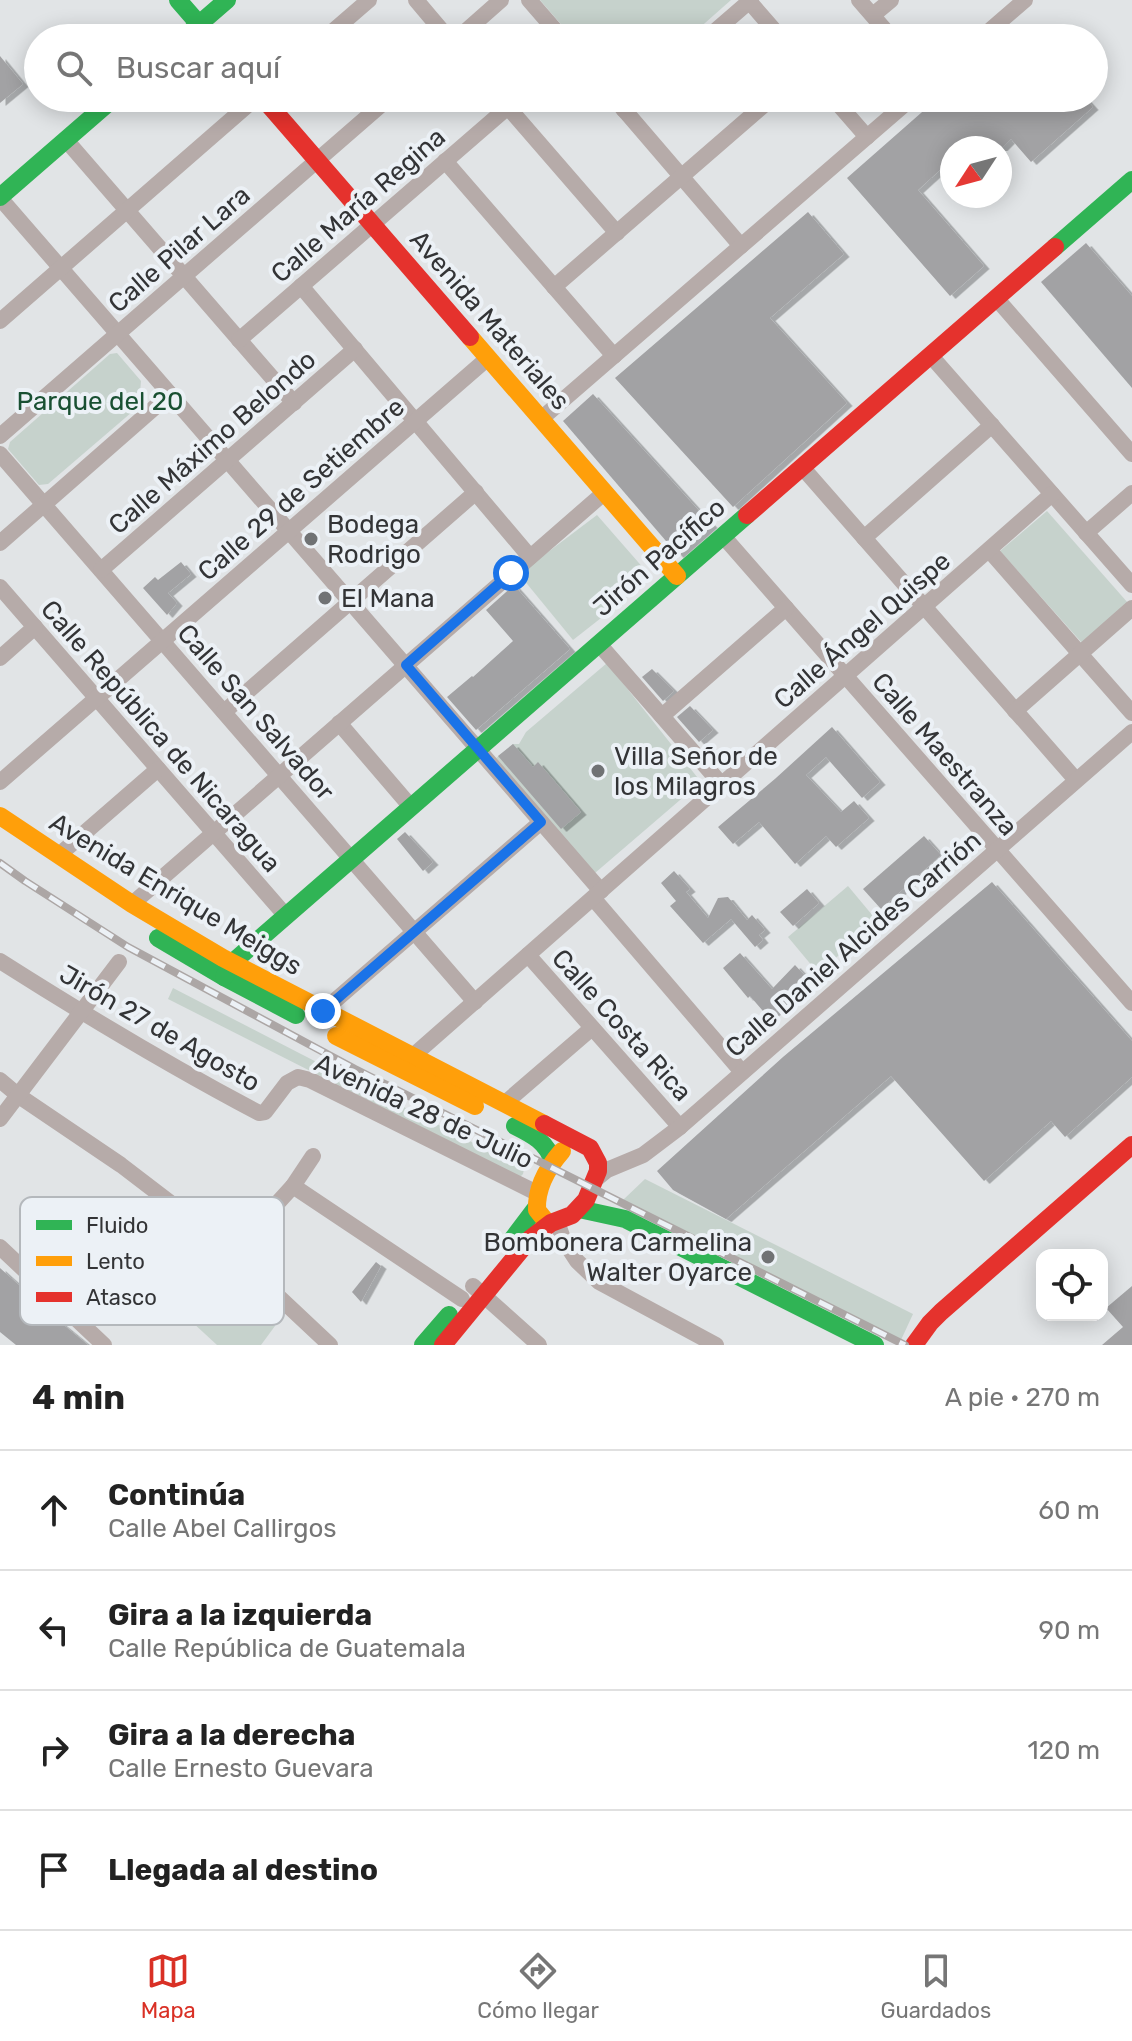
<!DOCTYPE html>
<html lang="es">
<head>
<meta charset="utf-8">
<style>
  :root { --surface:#fff; --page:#f2f2f2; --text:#222; --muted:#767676; --line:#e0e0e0; --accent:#d93025 }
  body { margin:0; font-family:Rubik,sans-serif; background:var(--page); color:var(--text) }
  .controls { position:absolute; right:24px; bottom:24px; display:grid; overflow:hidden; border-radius:16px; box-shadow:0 4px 20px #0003 }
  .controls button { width:72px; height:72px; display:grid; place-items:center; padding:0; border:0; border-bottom:2px solid var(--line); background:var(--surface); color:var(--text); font:40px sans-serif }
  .compass { position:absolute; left:940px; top:136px; width:72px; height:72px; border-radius:50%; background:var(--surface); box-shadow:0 4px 20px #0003; rotate:234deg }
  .stop { position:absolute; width:24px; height:24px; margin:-18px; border:6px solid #1a73e8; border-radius:50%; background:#fff }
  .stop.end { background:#1a73e8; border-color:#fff; box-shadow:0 2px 8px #0008 }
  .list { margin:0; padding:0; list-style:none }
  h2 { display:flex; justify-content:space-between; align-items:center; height:104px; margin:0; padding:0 32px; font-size:34px }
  h2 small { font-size:26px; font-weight:400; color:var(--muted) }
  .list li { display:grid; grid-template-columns:52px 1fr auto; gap:24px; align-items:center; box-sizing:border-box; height:120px; padding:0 32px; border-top:2px solid var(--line) }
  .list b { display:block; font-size:30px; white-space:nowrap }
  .list p { margin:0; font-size:26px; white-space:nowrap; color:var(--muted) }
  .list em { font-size:26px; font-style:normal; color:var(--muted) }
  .icon { flex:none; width:44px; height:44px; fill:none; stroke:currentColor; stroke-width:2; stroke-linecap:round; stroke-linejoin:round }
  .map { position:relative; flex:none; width:1132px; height:1345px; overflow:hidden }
  .search { position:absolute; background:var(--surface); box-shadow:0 4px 20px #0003; left:24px; right:24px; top:24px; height:88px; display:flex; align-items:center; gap:20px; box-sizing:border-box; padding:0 28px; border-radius:44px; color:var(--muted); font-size:30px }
  .sheet { height:584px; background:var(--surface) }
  nav { display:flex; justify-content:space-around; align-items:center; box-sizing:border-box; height:112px; border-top:2px solid var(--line); background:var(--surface); font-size:22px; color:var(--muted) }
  nav a { display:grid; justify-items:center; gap:4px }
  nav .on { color:var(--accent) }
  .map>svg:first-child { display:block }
  .green { fill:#c6d2cc }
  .building { fill:#a2a2a4; filter:url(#shadow) }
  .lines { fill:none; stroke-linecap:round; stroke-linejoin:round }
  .street { stroke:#b6aba9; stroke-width:16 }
  .fast { stroke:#30b455; stroke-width:18 }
  .slow { stroke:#ff9f0a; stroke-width:18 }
  .jam { stroke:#e5322d; stroke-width:18 }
  .rail-casing { stroke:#aca6a5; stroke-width:8 }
  .rail { stroke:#ecf1f6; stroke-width:5; stroke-dasharray:15; stroke-linecap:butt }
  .route { stroke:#1a73e8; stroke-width:10 }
  .poi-dot { fill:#707274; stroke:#ecf1f6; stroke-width:3 }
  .labels { text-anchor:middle; stroke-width:8; stroke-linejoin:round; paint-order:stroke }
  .street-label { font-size:26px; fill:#333436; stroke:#ecf1f6 }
  .park-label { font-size:26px; fill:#195032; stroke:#ecf1f6 }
  .poi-label { font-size:26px; fill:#333436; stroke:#ecf1f6; text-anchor:start }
  .key { fill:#ecf1f6; stroke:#b4b8bc; stroke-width:2 }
  .key-label { font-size:22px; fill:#333436 }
</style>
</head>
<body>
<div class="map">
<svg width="1132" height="1345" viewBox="0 0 1132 1345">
  <defs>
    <filter id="shadow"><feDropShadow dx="5.5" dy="3" stdDeviation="0" flood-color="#0004"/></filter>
  </defs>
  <rect width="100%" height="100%" fill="#e1e4e6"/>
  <g class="green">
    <polygon points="540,0 731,0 688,38 573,38"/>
    <polygon points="117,353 141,381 139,406 48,484 39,485 8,449 10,442 110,354"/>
    <polygon points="1047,511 1128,603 1083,644 1000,551"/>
    <polygon points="597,515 652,578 573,640 519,574"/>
    <polygon points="607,663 701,782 595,873 495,759 513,744 519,744 526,732"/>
    <polygon points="848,886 878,922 818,973 788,937"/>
    <polygon points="173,988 524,1169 523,1174 520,1177 168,999"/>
    <polygon points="645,1179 913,1314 901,1340 623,1200"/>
    <polygon points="226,1281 275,1326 261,1345 217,1345 191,1321"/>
  </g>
  <g class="building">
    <polygon points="0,56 23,84 0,103"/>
    <polygon points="938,98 1085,98 1093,107 1031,162 1011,139 1002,148 952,148 952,159 918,190 984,266 950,296 847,178"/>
    <polygon points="808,212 844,254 770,318 847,403 733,507 615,378"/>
    <polygon points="1086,243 1132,296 1132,388 1041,282"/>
    <polygon points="593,394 712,525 678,555 563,421"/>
    <polygon points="181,562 191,574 168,593 177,603 167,615 143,588 155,577 158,580"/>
    <polygon points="514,585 570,649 476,730 447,697 472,676 473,677 513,641 486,610"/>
    <polygon points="652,669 674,691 663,701 642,677"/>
    <polygon points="690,706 713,730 699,742 677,717"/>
    <polygon points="832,727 880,782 862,798 826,757 806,775 841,812 854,801 869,818 836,847 826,836 795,864 759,822 733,844 718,827 776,778"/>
    <polygon points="513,744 533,767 538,762 581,812 561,829 498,756"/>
    <polygon points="405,832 433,862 423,871 397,839"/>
    <polygon points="924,836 941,855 881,909 863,889"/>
    <polygon points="674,871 690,889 686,892 708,918 718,898 728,897 747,920 752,915 765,930 759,935 763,940 755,947 731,919 703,943 670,906 676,901 661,883"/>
    <polygon points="992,882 1132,1041 1132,1077 1065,1137 1051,1121 984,1181 891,1076 726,1219 673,1190 657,1171 783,1057"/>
    <polygon points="807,889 819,903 793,926 780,912"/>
    <polygon points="740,953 772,989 795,965 808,979 769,1018 750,996 748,998 723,968"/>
    <polygon points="376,1262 381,1266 361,1302 352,1292"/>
    <polygon points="0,1268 60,1322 88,1345 16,1345 0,1332"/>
    <polygon points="1132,1286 1132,1345 1102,1345 1123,1327 1106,1308"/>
  </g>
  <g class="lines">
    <g class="street">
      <polyline points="416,0 448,38"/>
      <polyline points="529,0 562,38"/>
      <polyline points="748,0 781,38"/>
      <polyline points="859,0 892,38"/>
      <polyline points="873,15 891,0"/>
      <polyline points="325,38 369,0"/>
      <polyline points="458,38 501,0"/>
      <polyline points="707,38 751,0"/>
      <polyline points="981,38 1025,0"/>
      <polyline points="500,98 617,233"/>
      <polyline points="614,98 741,246"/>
      <polyline points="833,98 867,137"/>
      <polyline points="624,110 638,98"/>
      <polyline points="66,140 294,403"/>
      <polyline points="445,161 614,356"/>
      <polyline points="0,198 601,891"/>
      <polyline points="301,286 530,557"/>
      <polyline points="554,287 772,98"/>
      <polyline points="996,298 1132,454"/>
      <polyline points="0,321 256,98"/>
      <polyline points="239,340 508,107"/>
      <polyline points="931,356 1132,585"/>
      <polyline points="541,419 912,98"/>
      <polyline points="0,436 389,98"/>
      <polyline points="0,454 475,1002"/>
      <polyline points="802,467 1076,780"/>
      <polyline points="1086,533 1132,493"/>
      <polyline points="723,536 1132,1003"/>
      <polyline points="864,538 992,425"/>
      <polyline points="0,543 170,394"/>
      <polyline points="989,550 1132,713"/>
      <polyline points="101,570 355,349"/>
      <polyline points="0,587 286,916"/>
      <polyline points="599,644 722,785"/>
      <polyline points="0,658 35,627"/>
      <polyline points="1015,711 1132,608"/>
      <polyline points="224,712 476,492"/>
      <polyline points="662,716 786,608"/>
      <polyline points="339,723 411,807"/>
      <polyline points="0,782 488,358"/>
      <polyline points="59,855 158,769"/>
      <polyline points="593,898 742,1072"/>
      <polyline points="132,904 605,492"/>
      <polyline points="528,955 680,1127"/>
      <path d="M0 961C85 1015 170 1066 259 1113L265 1112 287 1083 298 1077 310 1080 539 1194"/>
      <polyline points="323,1011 541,822"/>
      <polyline points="414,1055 1052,494"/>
      <polyline points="0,1080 19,1096 121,1165 172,1204 232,1253 330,1345"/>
      <polyline points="505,1103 592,1028"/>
      <polyline points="0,1119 119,962"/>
      <polyline points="596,1179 607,1170 643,1155 680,1127 1132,732"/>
      <polyline points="293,1186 462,1299"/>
      <polyline points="557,1222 564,1241 577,1261 599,1282 716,1345"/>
      <polyline points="0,1247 104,1345"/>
      <polyline points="232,1253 293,1186 313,1156"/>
      <polyline points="473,1286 539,1345"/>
    </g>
    <g class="fast">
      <polyline points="178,0 211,38"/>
      <polyline points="183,38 227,0"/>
      <polyline points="0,197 114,98"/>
      <polyline points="1055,247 1132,180"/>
      <polyline points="158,938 224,977 296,1015"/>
      <polyline points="224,977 233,962 747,515"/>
      <path d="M515 1126C533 1135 547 1142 553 1162"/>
      <polyline points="579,1209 625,1219 875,1345"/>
      <polyline points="511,1241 536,1208"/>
      <polyline points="423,1345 449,1315"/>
    </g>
    <g class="slow">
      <polyline points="470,337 677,576"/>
      <polyline points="0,816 132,904 223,958 544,1124"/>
      <polyline points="336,1036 475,1106"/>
      <path d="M545 1220 537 1210C536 1188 548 1167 562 1151"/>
    </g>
    <g class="jam">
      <polyline points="263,98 470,337"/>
      <polyline points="747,515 1055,247"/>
      <polyline points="443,1345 530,1239 551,1223 572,1215 586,1200 598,1171 598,1163 590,1148 544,1124"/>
      <polyline points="914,1345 930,1323 941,1312 1132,1145"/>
    </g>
    <g class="rail-casing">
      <polyline id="rail" points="0,863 25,881 128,947 355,1069 905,1345"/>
    </g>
    <use href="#rail" class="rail"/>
  </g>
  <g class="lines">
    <polyline class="route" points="323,1011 541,822 406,665 511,573"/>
  </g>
  <g class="poi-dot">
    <circle cx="311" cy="539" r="8"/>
    <circle cx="325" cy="598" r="8"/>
    <circle cx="598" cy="771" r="8"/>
    <circle cx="768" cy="1257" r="8"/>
  </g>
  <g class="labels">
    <g class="street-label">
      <text transform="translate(358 205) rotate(-41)" y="9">Calle María Regina</text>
      <text transform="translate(179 249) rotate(-41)" y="9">Calle Pilar Lara</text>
      <text transform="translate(490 320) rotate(49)" y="9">Avenida Materiales</text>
      <text transform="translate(212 442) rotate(-41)" y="9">Calle Máximo Belondo</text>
      <text transform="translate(301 489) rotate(-41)" y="9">Calle 29 de Setiembre</text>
      <text transform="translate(659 557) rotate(-41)" y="9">Jirón Pacífico</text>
      <text transform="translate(862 630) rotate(-41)" y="9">Calle Ángel Quispe</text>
      <text transform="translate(256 712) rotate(49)" y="9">Calle San Salvador</text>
      <text transform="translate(161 736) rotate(49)" y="9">Calle República de Nicaragua</text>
      <text transform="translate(945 754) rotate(49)" y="9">Calle Maestranza</text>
      <text transform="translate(176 894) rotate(31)" y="9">Avenida Enrique Meiggs</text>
      <text transform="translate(853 944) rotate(-41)" y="9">Calle Daniel Alcides Carrión</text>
      <text transform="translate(622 1025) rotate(48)" y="9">Calle Costa Rica</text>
      <text transform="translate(160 1028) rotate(30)" y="9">Jirón 27 de Agosto</text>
      <text transform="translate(424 1111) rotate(25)" y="9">Avenida 28 de Julio</text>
    </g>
    <g class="park-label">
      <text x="100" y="410">Parque del 20</text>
    </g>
    <g class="poi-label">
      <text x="327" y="533">Bodega<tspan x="327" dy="30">Rodrigo</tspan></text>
      <text x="341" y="607">El Mana</text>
      <text x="614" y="765">Villa Señor de<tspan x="614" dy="30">los Milagros</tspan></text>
      <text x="752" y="1251" text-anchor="end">Bombonera Carmelina<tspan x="752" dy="30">Walter Oyarce</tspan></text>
    </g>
  </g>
  <rect x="20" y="1197" width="264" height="128" rx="12" class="key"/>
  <rect x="36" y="1220" width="36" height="10" fill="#30b455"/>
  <rect x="36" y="1256" width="36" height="10" fill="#ff9f0a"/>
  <rect x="36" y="1292" width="36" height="10" fill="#e5322d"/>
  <g class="key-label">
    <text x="86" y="1233">Fluido</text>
    <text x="86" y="1269">Lento</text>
    <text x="86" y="1305">Atasco</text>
  </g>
</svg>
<div class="controls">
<button><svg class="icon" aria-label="locate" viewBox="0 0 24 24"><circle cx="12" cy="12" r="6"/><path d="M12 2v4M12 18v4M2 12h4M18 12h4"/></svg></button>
</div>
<svg class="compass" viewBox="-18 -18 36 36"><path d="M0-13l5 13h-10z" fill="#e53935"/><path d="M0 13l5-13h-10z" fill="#767676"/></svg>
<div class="stop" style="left:511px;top:573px"></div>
<div class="stop end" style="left:323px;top:1011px"></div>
<div class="search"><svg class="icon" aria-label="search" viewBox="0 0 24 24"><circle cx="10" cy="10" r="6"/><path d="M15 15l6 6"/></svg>Buscar aquí</div>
</div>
<section class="sheet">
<h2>4 min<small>A pie · 270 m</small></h2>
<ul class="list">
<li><svg class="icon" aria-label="ahead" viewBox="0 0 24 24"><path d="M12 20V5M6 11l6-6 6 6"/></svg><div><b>Continúa</b><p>Calle Abel Callirgos</p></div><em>60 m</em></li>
<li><svg class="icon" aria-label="left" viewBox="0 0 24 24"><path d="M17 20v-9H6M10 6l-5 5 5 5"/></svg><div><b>Gira a la izquierda</b><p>Calle República de Guatemala</p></div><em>90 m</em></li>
<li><svg class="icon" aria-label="right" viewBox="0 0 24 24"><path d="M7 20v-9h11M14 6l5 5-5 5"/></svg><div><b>Gira a la derecha</b><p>Calle Ernesto Guevara</p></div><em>120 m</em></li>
<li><svg class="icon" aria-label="arrive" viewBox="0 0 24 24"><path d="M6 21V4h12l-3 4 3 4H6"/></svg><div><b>Llegada al destino</b></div></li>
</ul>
</section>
<nav>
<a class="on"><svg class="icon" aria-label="map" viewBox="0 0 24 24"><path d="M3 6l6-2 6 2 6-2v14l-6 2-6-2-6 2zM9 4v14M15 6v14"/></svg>Mapa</a>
<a><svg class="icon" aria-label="directions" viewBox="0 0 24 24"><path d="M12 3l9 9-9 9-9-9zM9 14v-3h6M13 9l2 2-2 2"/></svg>Cómo llegar</a>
<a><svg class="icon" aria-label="saved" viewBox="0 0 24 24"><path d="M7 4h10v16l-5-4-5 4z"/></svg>Guardados</a>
</nav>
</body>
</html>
